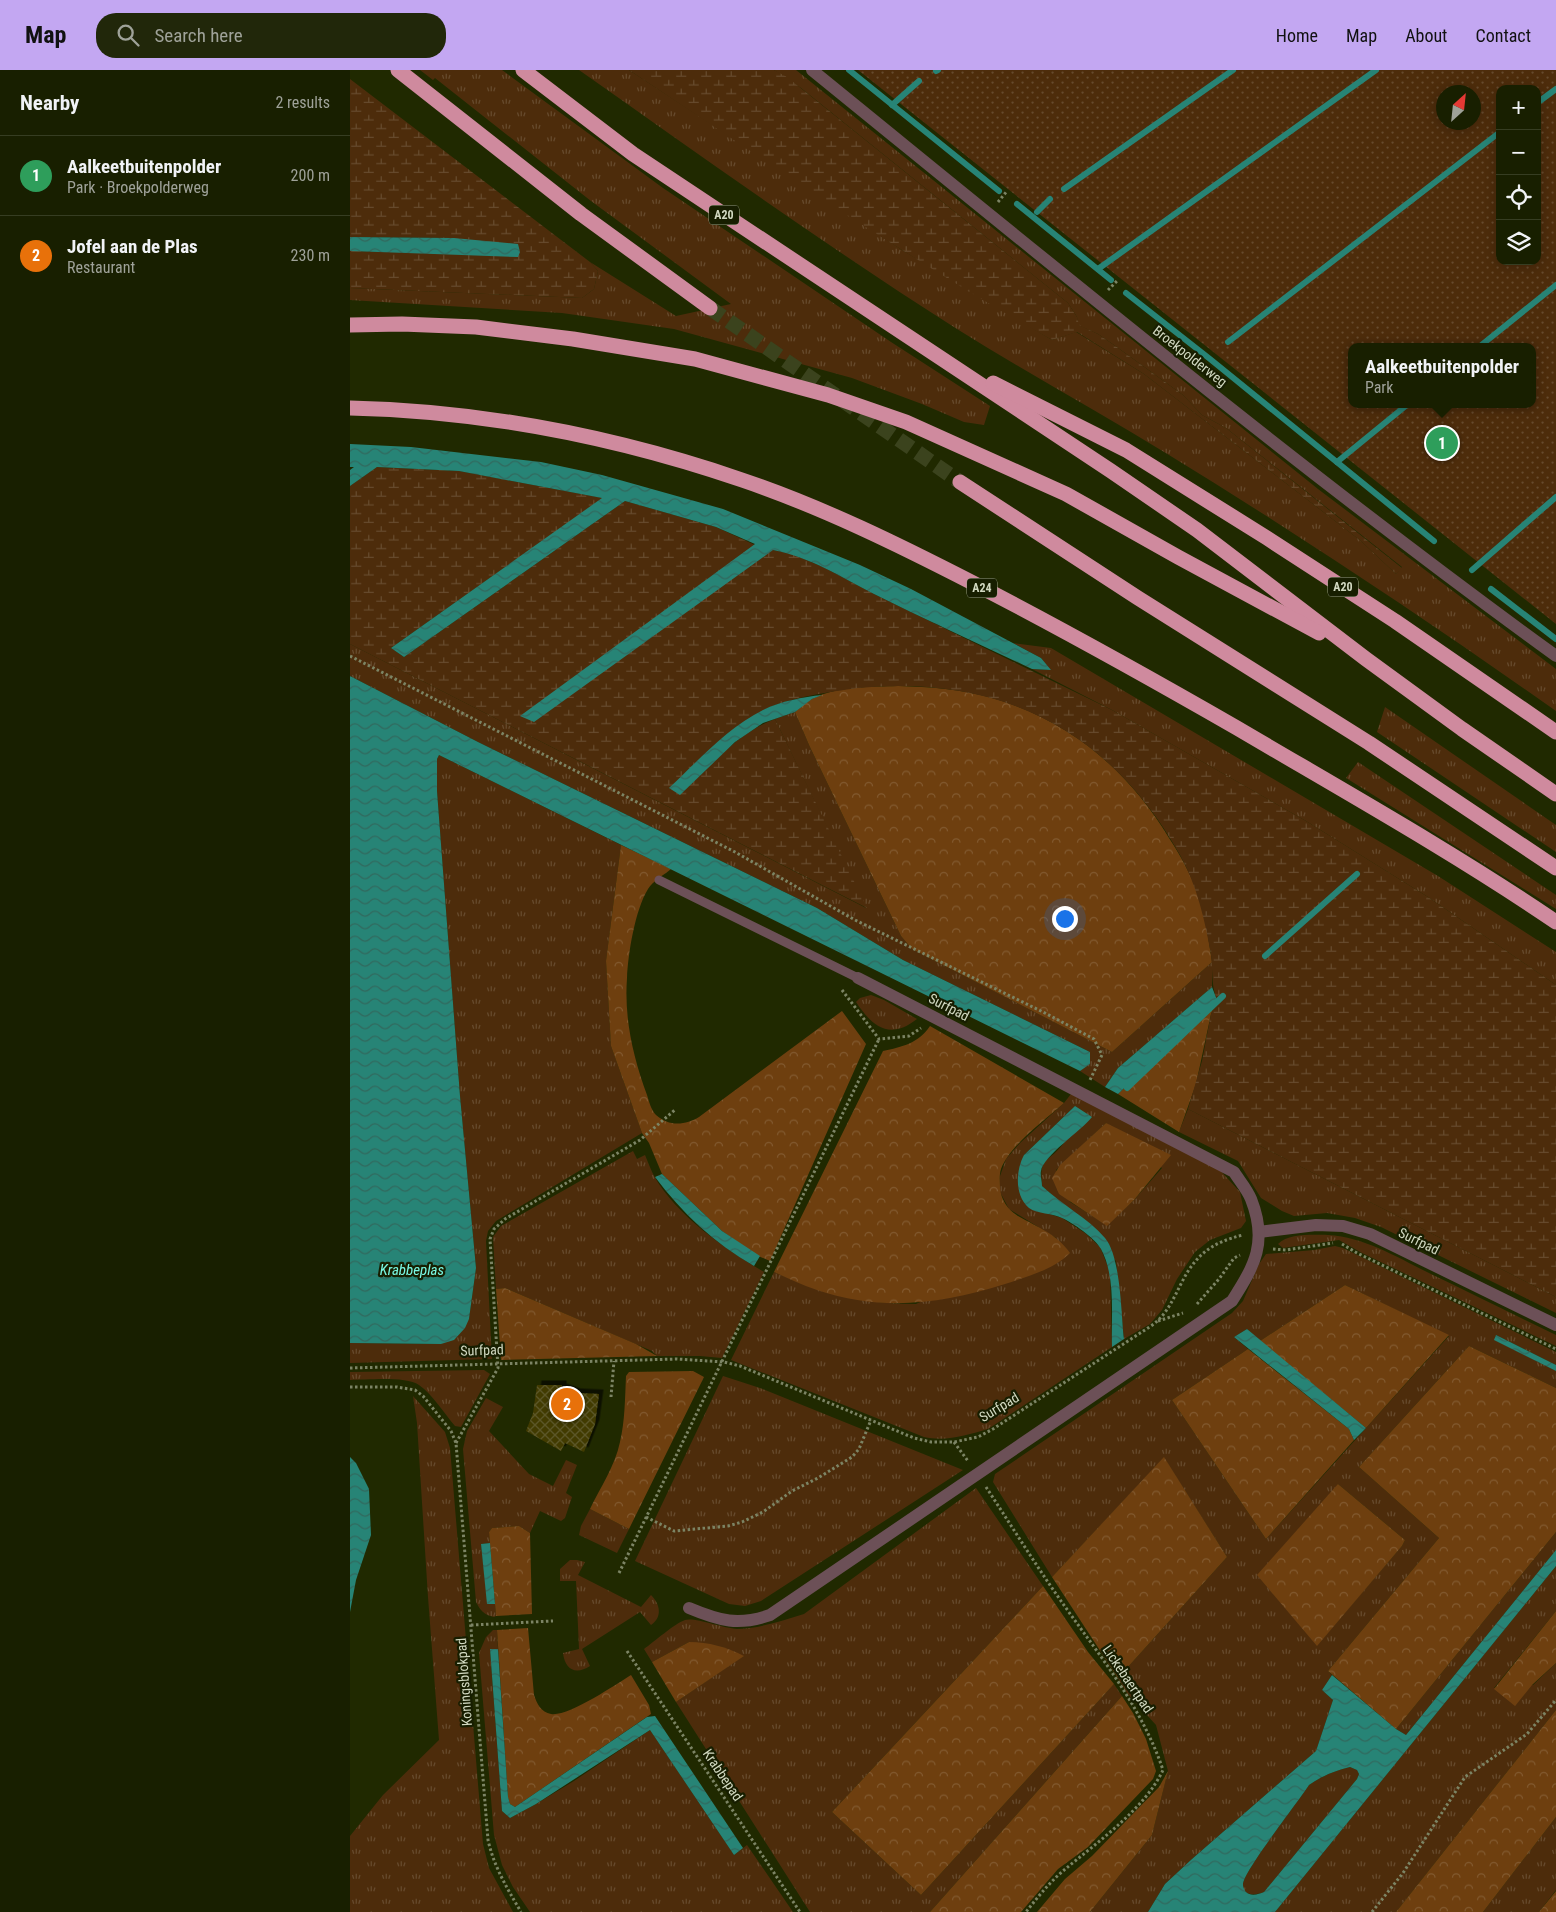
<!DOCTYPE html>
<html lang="en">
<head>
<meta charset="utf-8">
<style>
  :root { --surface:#181f00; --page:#21270a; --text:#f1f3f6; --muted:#9fa299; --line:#363d22; --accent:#c3a7f2 }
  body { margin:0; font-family:"Roboto Condensed",sans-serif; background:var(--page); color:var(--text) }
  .controls { position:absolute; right:15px; top:15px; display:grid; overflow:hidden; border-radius:10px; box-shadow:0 2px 12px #0003 }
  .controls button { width:45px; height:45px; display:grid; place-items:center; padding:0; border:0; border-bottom:1px solid var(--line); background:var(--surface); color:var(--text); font:25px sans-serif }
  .compass { position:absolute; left:1086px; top:15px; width:45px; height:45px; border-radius:50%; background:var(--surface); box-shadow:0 2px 12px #0003; rotate:27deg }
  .you { position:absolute; left:714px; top:848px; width:18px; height:18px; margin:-12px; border:4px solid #fff; border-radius:50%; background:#1a73e8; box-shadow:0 0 0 8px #1a73e833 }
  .badge { display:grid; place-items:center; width:32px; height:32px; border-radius:50%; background:var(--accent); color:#fff; font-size:16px; font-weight:700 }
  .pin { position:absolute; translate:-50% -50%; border:2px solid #fff; box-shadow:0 1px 5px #0006 }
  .popup { position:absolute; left:998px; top:273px; width:188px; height:65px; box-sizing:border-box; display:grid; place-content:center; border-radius:10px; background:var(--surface); filter:drop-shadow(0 1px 4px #0005); font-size:16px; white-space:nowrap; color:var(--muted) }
  .popup b { font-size:19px; color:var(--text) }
  .popup::after { content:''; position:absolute; left:50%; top:100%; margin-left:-10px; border:10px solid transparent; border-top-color:var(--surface) }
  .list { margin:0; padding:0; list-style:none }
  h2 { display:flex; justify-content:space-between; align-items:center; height:65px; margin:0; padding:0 20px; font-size:21px }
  h2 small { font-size:16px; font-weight:400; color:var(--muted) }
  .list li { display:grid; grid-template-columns:32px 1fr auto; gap:15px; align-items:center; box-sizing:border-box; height:80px; padding:0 20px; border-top:1px solid var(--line) }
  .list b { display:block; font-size:19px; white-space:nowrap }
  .list p { margin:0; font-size:16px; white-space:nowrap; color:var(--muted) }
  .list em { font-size:16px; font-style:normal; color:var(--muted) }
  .icon { flex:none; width:28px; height:28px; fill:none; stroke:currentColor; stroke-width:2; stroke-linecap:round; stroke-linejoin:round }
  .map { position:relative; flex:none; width:1206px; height:1842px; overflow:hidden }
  header { display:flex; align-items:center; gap:30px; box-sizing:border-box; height:70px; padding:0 25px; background:var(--accent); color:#111 }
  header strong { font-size:24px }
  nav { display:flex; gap:28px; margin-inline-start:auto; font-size:18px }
  .search { width:350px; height:45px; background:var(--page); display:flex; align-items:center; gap:12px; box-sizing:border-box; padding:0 18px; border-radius:20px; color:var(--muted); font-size:19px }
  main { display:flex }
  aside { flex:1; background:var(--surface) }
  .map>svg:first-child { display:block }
  .grass { fill:url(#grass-tufts); fill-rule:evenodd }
  .forest { fill:url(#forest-crowns) }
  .wetland { fill:url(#wetland-marsh) }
  .park { fill:url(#park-dots); fill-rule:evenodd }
  .water { fill:url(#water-waves); fill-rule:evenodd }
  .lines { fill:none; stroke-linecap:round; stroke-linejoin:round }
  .stream { stroke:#278476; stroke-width:6 }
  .building { fill:url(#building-cross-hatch); filter:url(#shadow) }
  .highway-tunnel { stroke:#3b431d; stroke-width:15; stroke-dasharray:15 8; stroke-linecap:butt }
  .path { stroke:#7c8464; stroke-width:3; stroke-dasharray:2.5 2.5; stroke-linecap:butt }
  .lane { stroke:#6c5057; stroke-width:9 }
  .street { stroke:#6c5057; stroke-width:12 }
  .highway { stroke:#cf8a9e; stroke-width:15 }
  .labels { text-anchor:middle; stroke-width:4.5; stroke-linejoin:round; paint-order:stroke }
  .shield { fill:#171e00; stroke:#9aa187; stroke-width:1 }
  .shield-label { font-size:12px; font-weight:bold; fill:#d2d9c1 }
  .street-label { font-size:14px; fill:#d2d9c1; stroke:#171e00 }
  .water-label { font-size:15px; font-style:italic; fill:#79f8e3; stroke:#171e00 }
</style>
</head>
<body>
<header>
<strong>Map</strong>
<div class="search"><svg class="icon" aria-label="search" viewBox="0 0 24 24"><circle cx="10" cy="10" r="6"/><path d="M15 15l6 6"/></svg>Search here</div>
<nav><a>Home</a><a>Map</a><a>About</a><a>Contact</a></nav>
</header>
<main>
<aside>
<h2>Nearby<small>2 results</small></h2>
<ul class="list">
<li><span class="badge" style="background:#2e9e5b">1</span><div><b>Aalkeetbuitenpolder</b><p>Park · Broekpolderweg</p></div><em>200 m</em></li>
<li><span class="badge" style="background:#e8710a">2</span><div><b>Jofel aan de Plas</b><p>Restaurant</p></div><em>230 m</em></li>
</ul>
</aside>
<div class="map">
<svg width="1206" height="1842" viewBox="0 0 1206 1842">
  <defs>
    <pattern id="grass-tufts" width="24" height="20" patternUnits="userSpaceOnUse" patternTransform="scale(1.25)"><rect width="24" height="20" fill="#4d2c0b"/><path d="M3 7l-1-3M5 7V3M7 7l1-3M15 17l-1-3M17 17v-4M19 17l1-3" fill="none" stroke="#664a2d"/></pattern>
    <pattern id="forest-crowns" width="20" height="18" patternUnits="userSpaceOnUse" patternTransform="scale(1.25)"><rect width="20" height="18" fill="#6e3f0f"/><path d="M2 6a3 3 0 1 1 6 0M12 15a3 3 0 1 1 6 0" fill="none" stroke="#825a30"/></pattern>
    <pattern id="wetland-marsh" width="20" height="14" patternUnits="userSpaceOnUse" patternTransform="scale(1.25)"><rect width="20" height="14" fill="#4d2c0b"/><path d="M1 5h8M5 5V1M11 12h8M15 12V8" fill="none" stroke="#664a2d"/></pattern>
    <pattern id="park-dots" width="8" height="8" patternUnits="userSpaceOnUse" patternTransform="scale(1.25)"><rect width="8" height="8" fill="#4d2c0b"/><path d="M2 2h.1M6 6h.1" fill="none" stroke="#664a2d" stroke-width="1.8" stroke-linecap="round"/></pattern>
    <pattern id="water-waves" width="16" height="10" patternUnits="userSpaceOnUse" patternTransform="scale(1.25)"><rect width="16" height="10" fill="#278476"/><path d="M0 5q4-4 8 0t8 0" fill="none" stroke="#31695e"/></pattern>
    <pattern id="building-cross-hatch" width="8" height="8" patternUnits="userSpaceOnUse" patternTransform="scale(1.25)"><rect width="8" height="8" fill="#423b04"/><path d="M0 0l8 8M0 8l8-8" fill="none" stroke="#5c5727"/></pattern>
    <filter id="shadow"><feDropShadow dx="4.5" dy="-4.5" stdDeviation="0" flood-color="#0009"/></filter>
  </defs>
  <rect width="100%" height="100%" fill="#202900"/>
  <g class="grass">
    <polygon points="70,0 152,0 313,118 541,272 640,336 634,355 614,352 572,334 502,308 324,259 212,243 0,230 0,218 232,228 244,219 248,201 240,192 326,246 381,234 241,131 85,8 83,10"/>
    <path d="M229 0H279L552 180 702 270 726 262 794 304 1011 471 1046 504 1052 497 876 358 852 345 833 325 764 275 748 264 728 255 727 247 718 233 451 18 424 0H446L968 419 1206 599V641C1080 552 951 466 819 385 749 342 677 303 607 259 478 177 354 88 229 0Z"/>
    <polygon points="663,573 701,578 1088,806 1206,882 1206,915 1078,827 956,751 762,640 682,599 700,600 691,588"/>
    <polygon points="0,574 516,838 425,649 445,642 459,675 551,866 562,879 762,982 862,892 862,917 768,998 755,1017 730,1001 739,994 740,982 553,890 467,838 128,672 0,606"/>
    <polygon points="1035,637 1206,755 1206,782 1027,662"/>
    <polygon points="89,685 271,775 256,891 261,976 292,1063 146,1151 138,1161 136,1171 142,1289 0,1293 0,1273 91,1274 119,1249 126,1198 110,1026 87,721 87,689"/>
    <polygon points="1008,692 1206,825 1206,839 996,708"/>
    <path d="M521 925 534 930 567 949C539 971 522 956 506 932L510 928Z"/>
    <path d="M721 1024 867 1097 890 1122 896 1151 891 1158 860 1170 845 1182 827 1209 812 1240 800 1254 774 1269 766 1191 712 1134 692 1116C689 1085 698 1094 713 1074 719 1066 722 1046 725 1036L674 1085 680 1138 712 1148 735 1163 750 1177 760 1202 762 1277 638 1359C617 1365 596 1372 574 1367L381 1290 424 1202C476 1223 509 1234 566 1234L706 1168 659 1139 650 1122V1106L656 1089 670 1073 714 1033ZM756 1053 812 1098 784 1130 757 1155 720 1132 706 1100Z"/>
    <polygon points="838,1039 1206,1227 1206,1243 1031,1157 1005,1148 977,1143 944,1146 932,1141 911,1128 888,1091 829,1062"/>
    <path d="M283 1081 287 1089 295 1085C298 1092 301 1100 304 1106 327 1146 375 1179 414 1202L372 1288 350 1286H307L302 1281 155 1218 146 1219 143 1167 151 1156Z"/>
    <path d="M978 1165C1015 1167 1048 1188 1081 1204 1123 1224 1164 1245 1206 1265V1276L1012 1183 989 1170 933 1178 928 1174C939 1163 963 1165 978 1165Z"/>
    <path d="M985 1176 993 1178 1206 1282V1295L1146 1265 1145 1270 1206 1301V1318L1119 1276 1009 1397 1089 1468 978 1601 982 1605 972 1620 983 1630 966 1681 842 1789 815 1814 798 1842H740L802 1765 818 1701 806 1655 777 1623 768 1608 877 1487 814 1388 702 1507 643 1412 645 1404 882 1243 893 1231 909 1194 916 1184 964 1180ZM995 1215 1099 1266 916 1469 822 1330 898 1279 884 1267 897 1259 910 1271ZM988 1414 1055 1470 1052 1476 967 1575Z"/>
    <path d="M134 1300 140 1304 111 1357 105 1356C94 1343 83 1325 69 1315 56 1306 17 1310 0 1310V1302Z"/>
    <polygon points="373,1306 410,1318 613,1400 411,1531 395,1536 379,1534 285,1491"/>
    <polygon points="63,1326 95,1362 100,1378 133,1774 139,1798 163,1842 0,1842 0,1766 33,1725 89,1670 78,1527 67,1353"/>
    <path d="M136 1328 153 1337 139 1361 179 1404 203 1416 216 1390 227 1395 216 1423 222 1427 215 1448 211 1451 190 1441 180 1463 169 1456 142 1458 139 1462 140 1473 131 1474 138 1534H145L146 1546 144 1547C134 1545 130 1540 126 1532L113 1379 117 1361Z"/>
    <path d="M626 1418 693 1516 482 1742 571 1825 764 1614 772 1626 580 1842H460L326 1632 393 1586 339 1572 302 1592 294 1579C304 1572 324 1554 335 1550 344 1547 373 1558 387 1559 408 1559 434 1550 454 1544Z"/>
    <polygon points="240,1439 279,1459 267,1483 229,1465 231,1456"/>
    <polygon points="1206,1462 1206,1480 1056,1665 1046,1659"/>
    <path d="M220 1490H227L235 1492 228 1505 291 1537 301 1525C310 1534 313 1547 301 1555L290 1542 232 1579 240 1596C226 1605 215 1600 213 1583L229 1579 226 1511H210V1499Z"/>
    <polygon points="1206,1496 1206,1541 1144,1618 1183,1615 1206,1593 1206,1640 1046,1842 925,1842"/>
    <polygon points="143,1560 147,1560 148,1579 140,1579 152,1741 160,1748 186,1734 224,1711 300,1660 384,1785 397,1775 443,1842 180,1842 163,1817 152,1795 144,1765 129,1583 136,1567"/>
    <path d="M1000 1697 1007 1700 1009 1704 1007 1709 914 1822C907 1825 893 1827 893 1815 892 1803 949 1731 959 1715 972 1706 984 1701 1000 1697Z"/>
    <polygon points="1206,1747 1206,1820 1189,1842 1133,1842"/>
  </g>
  <g class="forest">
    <path d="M548 616C580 617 611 619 642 628 719 650 778 700 819 768 832 788 844 810 851 833 856 852 859 872 862 892L762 982 562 879 551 866 459 675 445 642C451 637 457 631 464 628 489 616 521 617 548 616Z"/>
    <path d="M271 775 321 799C314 805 303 811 298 819 285 840 278 884 277 908 274 948 283 987 297 1025 299 1031 301 1040 306 1045 319 1057 336 1055 349 1047L492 941 516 974 420 1191 406 1185 372 1161 312 1104 299 1073 292 1063 261 976 256 891Z"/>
    <polygon points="867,930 861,944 846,1014 829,1062 768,1024"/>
    <path d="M580 956 714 1033C695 1050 660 1075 651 1099 649 1105 650 1112 650 1118 651 1130 658 1140 668 1146 687 1157 707 1164 720 1183 703 1200 678 1206 655 1214 590 1234 533 1242 467 1220 452 1215 438 1208 424 1202L533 981C552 977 569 973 580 956Z"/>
    <polygon points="756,1053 821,1085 784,1130 757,1156 709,1124 702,1108 710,1095"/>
    <polygon points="995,1215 1099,1265 1016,1358 910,1271"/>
    <polygon points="155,1218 286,1274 307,1286 151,1290 146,1219"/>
    <polygon points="1119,1276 1206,1318 1206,1462 1046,1659 978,1601 1089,1468 1009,1397"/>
    <polygon points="898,1279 999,1359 1004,1370 916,1469 822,1330"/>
    <path d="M343 1301 354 1307 279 1459 240 1439C250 1418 265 1396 270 1372 275 1351 275 1328 276 1306L279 1302Z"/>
    <polygon points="814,1387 877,1487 768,1608 702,1507"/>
    <polygon points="988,1414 1055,1470 1052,1476 967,1576 907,1505"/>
    <polygon points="169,1456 180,1463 182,1544 146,1546 139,1462 142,1458"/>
    <polygon points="693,1516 738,1582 764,1614 571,1825 482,1742"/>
    <polygon points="1206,1541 1206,1593 1182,1615 1165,1636 1144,1619"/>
    <path d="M178 1558 184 1625C187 1634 191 1642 201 1644 218 1647 265 1615 281 1605L299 1635 301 1644 165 1737 160 1734 158 1728 147 1560Z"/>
    <path d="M339 1572C359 1572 376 1577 394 1586L326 1632 302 1592Z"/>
    <polygon points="772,1626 783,1643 796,1669 806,1701 803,1709 738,1777 708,1799 671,1842 580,1842"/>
    <polygon points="1206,1640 1206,1747 1133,1842 1046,1842"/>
    <polygon points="818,1701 802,1765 740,1842 687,1842 715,1809 742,1786 809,1717"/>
    <polygon points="1206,1820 1206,1842 1189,1842 1206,1821"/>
  </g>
  <g class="wetland">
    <path d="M279 0H424L437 7 718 233 727 247 729 255 748 264 764 275 833 325 852 345 876 358 1052 498 1046 504 1011 471 794 304 727 262 702 270C556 188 418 92 279 0Z"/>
    <polygon points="0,9 240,192 248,201 244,219 232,228 0,218 0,181 60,182 104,168 0,167"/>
    <path d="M27 397 109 401 253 428 41 578 54 587 275 431 366 457 405 475 171 646 418 483 423 480 442 484 473 497 524 524 762 640 956 751 1078 827 1206 915V1227L838 1039 852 991 861 944 867 930C861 915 863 901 861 885 855 850 847 816 830 785 760 660 649 604 508 618 479 622 442 627 416 639 407 643 400 654 394 660 372 682 351 703 330 725 359 697 387 663 425 649L517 838 0 574V416Z"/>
  </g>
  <path class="park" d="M508 0H1206V554ZM1150 19H1187V191H1150ZM1094 22H1124V52H1094ZM1002 277H1182V334H1002Z"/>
  <g class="water">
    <polygon points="0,167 104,168 168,174 170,182 168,187 0,181"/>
    <path d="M0 374 61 377 191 392 252 405 373 439 510 495 561 519 691 588 701 600 682 599C629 574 576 550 524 524 491 507 460 487 423 480L184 652 170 646 405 474 366 457 275 431 54 587 41 578 252 428 109 401 27 397 0 416V400L4 397H0Z"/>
    <polygon points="0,606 128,672 467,838 553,890 740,982 740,994 730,1001 89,685 87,689 87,721 110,1026 126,1198 119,1249 115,1258 104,1270 91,1274 0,1273"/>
    <path d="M472 625 462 629 445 642 413 653 385 672 330 725 319 718C348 691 377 658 413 640 431 631 453 627 472 625Z"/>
    <polygon points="862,917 867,930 768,1024 755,1017 768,998"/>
    <path d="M725 1036 742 1047C731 1061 693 1086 691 1101 690 1105 692 1111 692 1116 712 1135 738 1148 755 1168 771 1187 771 1244 774 1269L762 1277C761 1245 766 1207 751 1179 745 1168 723 1153 712 1148 703 1143 687 1144 679 1138 664 1125 666 1100 674 1085Z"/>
    <path d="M312 1104 372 1161 410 1186 404 1196C364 1173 332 1143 305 1107Z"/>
    <polygon points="897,1259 1016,1358 1004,1370 999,1359 884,1267"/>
    <polygon points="1146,1265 1206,1295 1206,1301 1144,1270"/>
    <polygon points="0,1387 6,1393 19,1419 21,1465 6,1510 0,1542"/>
    <polygon points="140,1473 145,1534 137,1534 131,1474"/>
    <path d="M1206 1480V1496L925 1842H798L815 1814 842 1789 966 1681 983 1630 972 1620 982 1605 1046 1659 1056 1665ZM1000 1697 1007 1700 1009 1704 1007 1709 914 1822C909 1824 901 1827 896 1822 895 1821 893 1817 893 1815 892 1803 949 1731 959 1715 972 1706 984 1701 1000 1697Z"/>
    <polygon points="140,1579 148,1579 158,1727 160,1734 165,1737 297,1647 305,1646 393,1778 384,1785 300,1660 186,1734 160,1748 152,1741"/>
  </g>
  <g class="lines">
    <g class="stream">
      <polyline points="499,0 649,121"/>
      <polyline points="586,1 588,0"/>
      <polyline points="1187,33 1206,19"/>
      <polyline points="542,35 569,11"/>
      <polyline points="714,119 883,0"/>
      <polyline points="667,134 761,210"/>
      <polyline points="687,142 700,129"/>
      <polyline points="748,199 1026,0"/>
      <polyline points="776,223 860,289 1084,471"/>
      <polyline points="878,272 1150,62"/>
      <polyline points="1129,277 1206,215"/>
      <polyline points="987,392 1058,334"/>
      <polyline points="1122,500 1206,427"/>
      <polyline points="1141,519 1206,569"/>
      <polyline points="915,886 1007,804"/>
      <polyline points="777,1018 873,926"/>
    </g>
  </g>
  <polygon class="building" points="187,1315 212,1315 212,1318 226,1323 249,1324 245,1354 234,1382 215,1373 211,1381 176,1361 183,1343"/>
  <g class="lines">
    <polyline class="highway-tunnel" points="360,238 610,412"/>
    <g class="path">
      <polyline points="648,132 657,121"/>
      <polyline points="758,220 767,211"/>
      <polyline points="0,586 385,782 505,850 693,942 744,969 752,985 740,1010"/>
      <polyline points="492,920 529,969 559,966 571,958"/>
      <polyline points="992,1174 1007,1183 1206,1279"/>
      <polyline points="923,1179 936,1180 983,1173"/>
      <polyline points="847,1234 869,1209 884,1188 890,1185"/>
      <polyline points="808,1251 833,1243"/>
      <path d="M0 1298 327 1289 374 1292 390 1296 564 1368 581 1372H604L628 1367 643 1359 801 1256C817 1245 823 1229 832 1212 846 1184 863 1172 893 1165"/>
      <path d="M0 1317H47L65 1320 73 1326 101 1361 106 1373 138 1770C144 1797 157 1818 171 1842"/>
      <polyline points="261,1327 264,1291"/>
      <polyline points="604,1372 618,1391"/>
      <polyline points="106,1373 148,1298 140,1169 144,1159 155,1149 290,1070 326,1039"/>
      <path d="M636 1417C661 1455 685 1494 711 1531 749 1585 792 1637 813 1700 795 1739 746 1773 713 1801 699 1813 687 1828 676 1842"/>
      <polyline points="296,1447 324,1461 378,1456 392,1452 413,1442 442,1421 468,1408 502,1387 509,1379 521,1350"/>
      <polyline points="269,1503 529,969"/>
      <polyline points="121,1555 203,1551"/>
      <polyline points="277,1581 450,1842"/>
      <polyline points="1022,1842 1053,1803 1115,1707 1177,1664 1206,1630"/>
    </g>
    <polyline class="lane" points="309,810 508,908"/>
    <g class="street">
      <path d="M462 0C707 199 951 401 1206 586"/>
      <polyline points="909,1162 966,1155 993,1156 1020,1164 1206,1255"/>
      <path d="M339 1538C370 1551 388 1556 420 1545L882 1231C905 1195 918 1172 901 1129 897 1119 889 1110 884 1102L508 908"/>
    </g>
    <g class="highway">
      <polyline points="48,0 231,144 360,238"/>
      <polyline points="173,0 283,84 761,401 847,460 1016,589 1112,659 1206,724"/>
      <polyline points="0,255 52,254 126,257 223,269 345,289 478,325 556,352 716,424 828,487 969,563"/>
      <polyline points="643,313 776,380 917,468 1045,551 1206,662"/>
      <path d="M0 338C133 341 266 367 392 410 472 437 549 475 623 513 712 559 800 608 887 658 994 721 1103 782 1206 852"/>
      <polyline points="610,412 788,528 1019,673 1206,798"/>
    </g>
  </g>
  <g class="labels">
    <g class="shield">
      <rect x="359" y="135.5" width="30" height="19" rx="4"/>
      <rect x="978" y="507.5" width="30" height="19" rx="4"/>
      <rect x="617" y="508.5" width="30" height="19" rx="4"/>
    </g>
    <g class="shield-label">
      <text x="374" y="149">A20</text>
      <text x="993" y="521">A20</text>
      <text x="632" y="522">A24</text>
    </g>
    <g class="street-label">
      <text transform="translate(840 286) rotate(38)" y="5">Broekpolderweg</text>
      <text transform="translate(599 937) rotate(27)" y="5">Surfpad</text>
      <text transform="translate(1069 1171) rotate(26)" y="5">Surfpad</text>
      <text transform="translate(132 1280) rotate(-2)" y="5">Surfpad</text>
      <text transform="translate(649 1337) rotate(-31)" y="5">Surfpad</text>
      <text transform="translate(778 1609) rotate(56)" y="5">Lickebaertpad</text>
      <text transform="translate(114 1612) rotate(-94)" y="5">Koningsblokpad</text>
      <text transform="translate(373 1705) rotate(56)" y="5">Krabbepad</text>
    </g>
    <g class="water-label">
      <text x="62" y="1205">Krabbeplas</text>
    </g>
  </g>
</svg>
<div class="controls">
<button>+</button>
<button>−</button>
<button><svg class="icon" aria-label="locate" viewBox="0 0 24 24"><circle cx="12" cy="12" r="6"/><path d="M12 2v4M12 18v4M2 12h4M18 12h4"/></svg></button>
<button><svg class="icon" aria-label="layers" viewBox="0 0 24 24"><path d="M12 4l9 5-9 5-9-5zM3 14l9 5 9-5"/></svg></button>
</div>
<svg class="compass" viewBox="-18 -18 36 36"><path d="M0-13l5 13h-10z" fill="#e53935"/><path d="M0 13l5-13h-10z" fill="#9fa299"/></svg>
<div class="you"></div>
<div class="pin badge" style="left:1092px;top:373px;background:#2e9e5b">1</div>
<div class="popup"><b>Aalkeetbuitenpolder</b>Park</div>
<div class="pin badge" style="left:217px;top:1334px;background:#e8710a">2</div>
</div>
</main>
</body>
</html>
